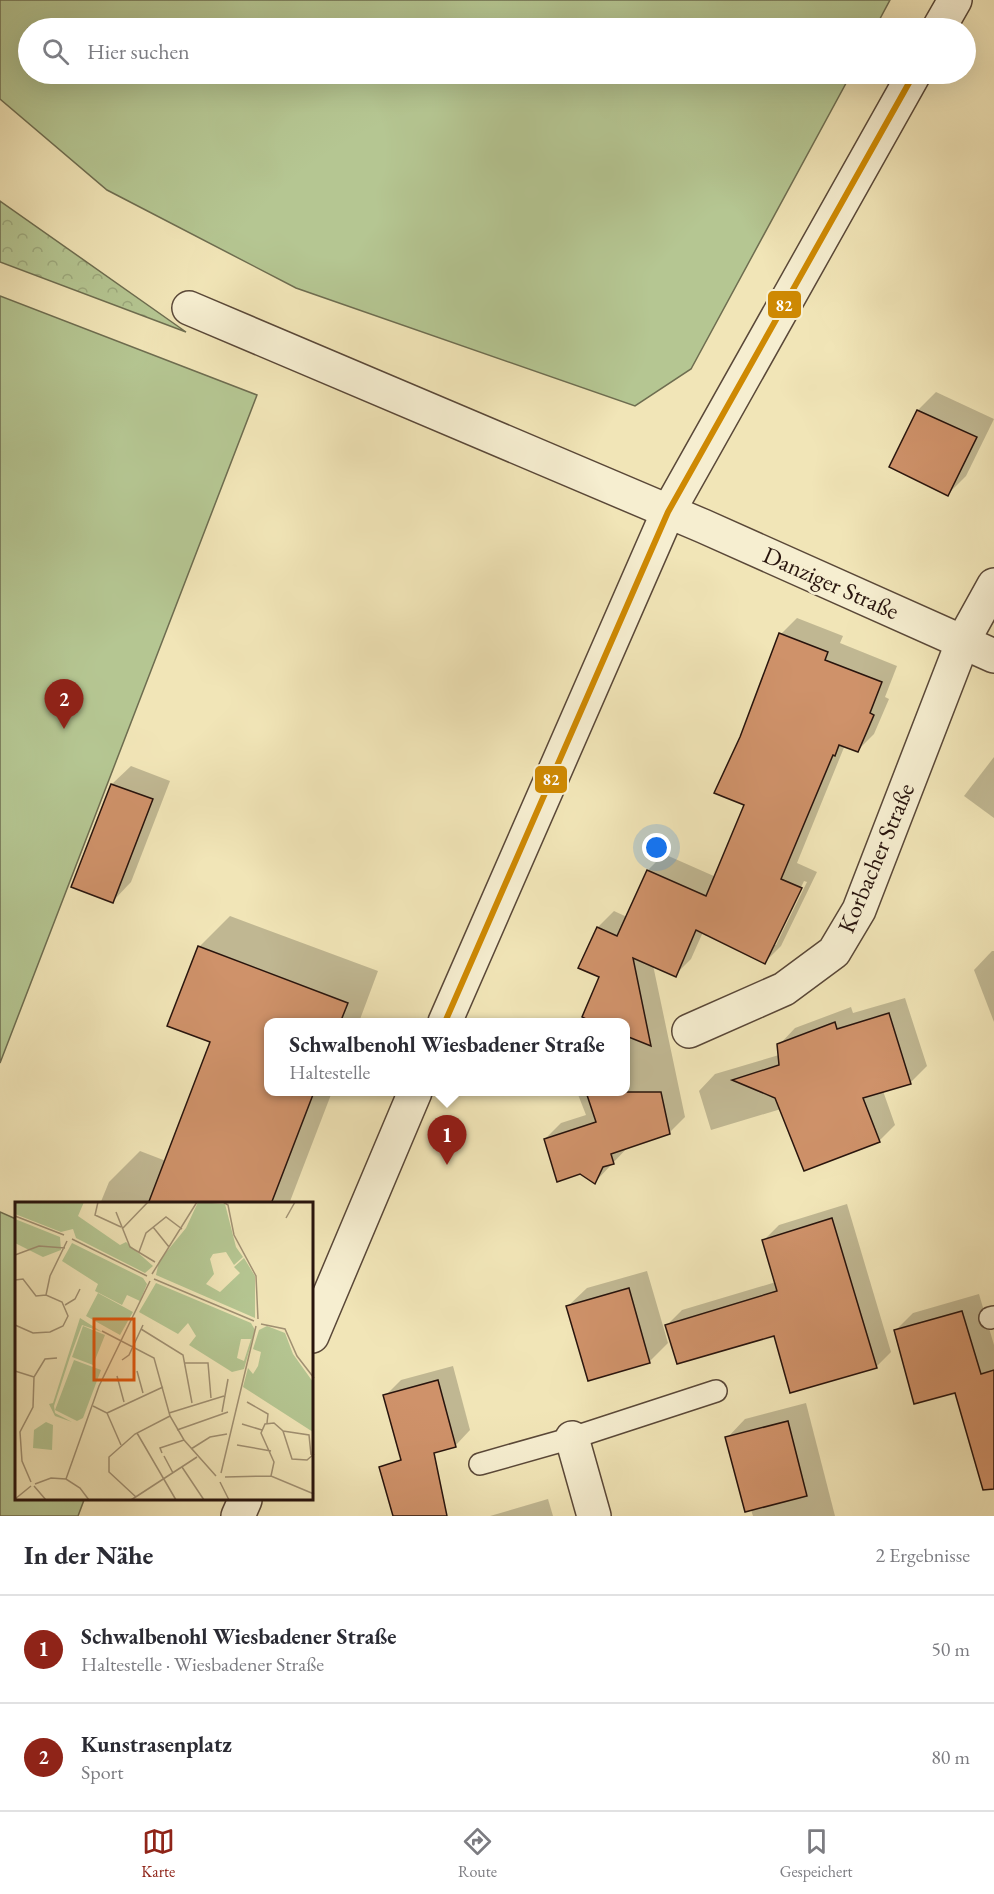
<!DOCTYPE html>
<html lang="de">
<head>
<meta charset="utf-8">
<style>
  :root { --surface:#fff; --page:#f2f2f3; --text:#2b2b33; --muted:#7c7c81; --line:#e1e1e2; --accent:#8f2418 }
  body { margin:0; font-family:"EB Garamond",serif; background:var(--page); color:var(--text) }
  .you { position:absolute; left:657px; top:848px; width:21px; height:21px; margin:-15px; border:4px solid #fff; border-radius:50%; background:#1a73e8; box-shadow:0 0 0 9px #1a73e833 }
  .badge { display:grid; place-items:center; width:39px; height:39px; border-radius:50%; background:var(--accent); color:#fff; font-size:20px; font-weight:700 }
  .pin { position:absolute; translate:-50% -50px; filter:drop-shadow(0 2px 3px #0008) }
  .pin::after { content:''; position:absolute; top:32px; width:21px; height:18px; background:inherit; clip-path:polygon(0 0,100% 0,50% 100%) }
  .popup { position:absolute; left:264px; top:1018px; width:366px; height:78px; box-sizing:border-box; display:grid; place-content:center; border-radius:12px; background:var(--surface); filter:drop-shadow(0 2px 4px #0005); font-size:20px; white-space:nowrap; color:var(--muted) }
  .popup b { font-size:22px; color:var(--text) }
  .popup::after { content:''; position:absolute; left:50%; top:100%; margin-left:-12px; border:12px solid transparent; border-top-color:var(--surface) }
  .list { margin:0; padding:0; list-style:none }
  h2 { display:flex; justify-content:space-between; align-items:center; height:78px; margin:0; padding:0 24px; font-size:26px }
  h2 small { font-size:20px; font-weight:400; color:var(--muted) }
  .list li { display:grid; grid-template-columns:39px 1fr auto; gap:18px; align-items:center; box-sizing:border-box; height:108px; padding:0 24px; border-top:2px solid var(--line) }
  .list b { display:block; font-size:22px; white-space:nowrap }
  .list p { margin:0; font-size:20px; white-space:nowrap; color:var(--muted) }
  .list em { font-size:20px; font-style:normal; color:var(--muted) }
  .icon { flex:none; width:33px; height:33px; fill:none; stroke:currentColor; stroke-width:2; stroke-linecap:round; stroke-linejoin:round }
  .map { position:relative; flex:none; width:994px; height:1516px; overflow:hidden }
  .search { position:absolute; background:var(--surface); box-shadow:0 6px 24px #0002; left:18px; right:18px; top:18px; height:66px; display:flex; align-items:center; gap:15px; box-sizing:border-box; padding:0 21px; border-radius:33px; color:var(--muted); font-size:22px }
  .sheet { height:294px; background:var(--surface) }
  nav { display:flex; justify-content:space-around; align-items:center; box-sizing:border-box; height:84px; border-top:2px solid var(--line); background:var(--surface); font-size:16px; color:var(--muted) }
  nav a { display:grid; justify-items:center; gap:3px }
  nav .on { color:var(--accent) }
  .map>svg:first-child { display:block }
  .forest { fill:url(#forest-crowns); stroke:#6e6d50; stroke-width:1.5 }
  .garden { fill:#b5c692; stroke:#6e6d50; stroke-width:1.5 }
  .shadow { fill:#0003; fill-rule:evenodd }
  .building { fill:#cf926a; stroke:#28140d; stroke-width:1.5 }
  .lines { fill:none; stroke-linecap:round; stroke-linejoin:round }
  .service-casing { stroke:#5a4838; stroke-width:24 }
  .minor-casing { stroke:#5a4838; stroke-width:36 }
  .service { stroke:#f6eed0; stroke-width:21 }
  .minor { stroke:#f6eed0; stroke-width:33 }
  .bus-1-casing { stroke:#f6eed0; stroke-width:10 }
  .bus-1 { stroke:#ce8903; stroke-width:6 }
  .labels { text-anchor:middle; stroke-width:6; stroke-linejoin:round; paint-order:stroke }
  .street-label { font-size:24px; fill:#28140d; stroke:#f6eed0 }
  .inset-road { fill:none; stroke:#a19173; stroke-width:1.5 }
  .view { fill:#de560c; fill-opacity:0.15; stroke:#de560c; stroke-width:3 }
  .inset-edge { fill:none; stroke:#28140d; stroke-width:3 }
  .line-badge { stroke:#f6eed0; stroke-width:2 }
  .badge-label { font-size:16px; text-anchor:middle; font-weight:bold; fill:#fff }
</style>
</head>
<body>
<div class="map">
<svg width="994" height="1516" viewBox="0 0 994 1516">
  <defs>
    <pattern id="forest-crowns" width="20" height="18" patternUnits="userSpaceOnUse" patternTransform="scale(1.5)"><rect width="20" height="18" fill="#b5c692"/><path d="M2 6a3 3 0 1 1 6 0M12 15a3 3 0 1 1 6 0" fill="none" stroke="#9ca97d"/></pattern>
  </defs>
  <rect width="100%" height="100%" fill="#f1e5b7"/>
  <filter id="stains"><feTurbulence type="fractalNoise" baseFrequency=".00333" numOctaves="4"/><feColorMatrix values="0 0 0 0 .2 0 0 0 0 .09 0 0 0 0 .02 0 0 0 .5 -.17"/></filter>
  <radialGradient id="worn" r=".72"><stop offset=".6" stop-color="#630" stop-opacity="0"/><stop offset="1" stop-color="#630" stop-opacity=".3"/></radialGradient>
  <polygon class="forest" points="0,201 186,332 0,262"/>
  <g class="garden">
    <polygon points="0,0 890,0 875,28 28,28 28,74 851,74 691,369 635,406 296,288 107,190 0,99"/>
    <polygon points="0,296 257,395 0,1063"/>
    <polygon points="0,1212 16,1219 16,1500 84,1500 78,1516 0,1516"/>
  </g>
  <g class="shadow">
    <polygon points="936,392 994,419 966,476 948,494 891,466 918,410"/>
    <path d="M797 618 843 636 840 643 897 666 885 697 889 699 874 734 858 750 845 745 797 863 817 872 781 946 765 962 703 932 691 959 675 975 653 965 685 1117 669 1133 629 1146 595 1182 545 1139 561 1123 586 1115 577 1092H626V1022H581L601 976 580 967 598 927 614 911 627 917 648 870 664 854 716 877 746 804 742 737 781 634ZM804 881 807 882 776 945H773Z"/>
    <polygon points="994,757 994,818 964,796"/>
    <polygon points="131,766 170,781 131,882 113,901 73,886 112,784"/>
    <polygon points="230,916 378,971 359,1022 268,1022 268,1092 332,1092 289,1204 100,1204 109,1182 140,1151 166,1161 212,1041 199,947"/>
    <polygon points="992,951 994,951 994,1022 974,970"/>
    <polygon points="905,998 927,1066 911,1082 883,1091 895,1125 879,1141 781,1109 711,1130 699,1091 715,1074 779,1055 779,1045 795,1028 851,1007 853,1013"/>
    <polygon points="847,1204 891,1352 876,1367 775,1334 667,1325 682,1310 776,1282 764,1240 779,1225"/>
    <polygon points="647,1271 668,1343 649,1362 568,1306 587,1288"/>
    <polygon points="979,1294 994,1345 994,1470 956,1391 895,1331 913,1313"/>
    <polygon points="453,1366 470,1430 455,1446 385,1396 401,1380"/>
    <polygon points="806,1403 835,1516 753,1516 727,1438 745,1419"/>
    <polygon points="548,1499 553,1516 490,1516"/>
  </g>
  <g class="building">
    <polygon points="917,410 977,437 948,496 889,467"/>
    <polygon points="779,633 828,652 825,660 882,682 870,713 874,715 858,752 839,745 835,756 833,755 781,879 802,888 765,964 696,930 676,977 633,958 651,1046 626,1036 626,1023 594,1023 582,1017 599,977 578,968 597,927 617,936 647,870 706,896 744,805 714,793 740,737"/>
    <polygon points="111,784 153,799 113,903 71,887"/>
    <polygon points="198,946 348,1003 340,1023 268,1023 268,1092 314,1092 271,1204 148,1204 210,1042 167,1026"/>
    <polygon points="889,1013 911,1084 863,1098 880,1142 804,1171 775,1098 732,1080 779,1065 777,1044 835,1022 837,1029"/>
    <polygon points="586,1092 661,1092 670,1134 611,1154 614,1164 603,1167 595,1184 580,1174 557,1182 544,1139 596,1122"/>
    <polygon points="832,1218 877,1368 790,1393 774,1336 677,1364 665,1325 777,1291 762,1240"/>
    <polygon points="629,1288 650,1363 588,1381 566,1306"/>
    <polygon points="962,1311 981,1374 994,1370 994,1489 983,1490 955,1393 914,1404 894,1330"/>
    <polygon points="438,1380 456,1447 434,1453 447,1516 393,1516 379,1467 401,1460 383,1395"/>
    <polygon points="788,1421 807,1496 745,1512 725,1437"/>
  </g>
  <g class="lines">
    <g class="service-casing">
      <g id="service">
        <polyline points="990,1318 994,1317"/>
        <polyline points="480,1464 572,1438 716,1391"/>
      </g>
    </g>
    <g class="minor-casing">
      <g id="minor">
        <polyline points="939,28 955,0"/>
        <polyline points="189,308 703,526 994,656"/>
        <polyline points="445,1022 668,512 914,74"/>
        <polyline points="689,1031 784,989 834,952 859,910 963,641 994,585"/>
        <polyline points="312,1336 415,1092"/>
        <polyline points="572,1438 594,1516"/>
        <polyline points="238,1516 245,1500"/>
      </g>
    </g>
    <use href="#service" class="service"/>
    <use href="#minor" class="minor"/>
    <g class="bus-1-casing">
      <polyline id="bus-1" points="445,1022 668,512 914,74"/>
    </g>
    <use href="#bus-1" class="bus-1"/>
  </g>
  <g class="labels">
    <g class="street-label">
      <text transform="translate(831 583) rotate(24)" y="8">Danziger Straße</text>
      <text transform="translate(876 858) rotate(-67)" y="8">Korbacher Straße</text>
    </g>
  </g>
  <g transform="translate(15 1202)">
    <rect width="298" height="298" fill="#f1e5b7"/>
    <path d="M0 0H69L63 14 105 43 111 40 138 64 130 71 61 36 58 27 46 30 0 12ZM183 0 210 2 221 45 228 55 219 63 211 50 198 52 195 57 199 72 191 82 205 90 225 71 219 65 229 56 240 74V116L141 73 144 59 171 26ZM0 17 45 35 46 48 28 55 0 41ZM57 41 128 76 132 82 125 99 112 93 107 103 80 89 83 82 47 59ZM141 81 236 121 240 128 229 167 217 170 174 143 181 134 173 121 163 132 124 110ZM226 137H236L229 159 222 156ZM252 124 270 131 278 152 298 180V230L228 185 233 166 238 172 243 164 246 150 238 147 244 128ZM31 220 38 223 37 248 18 246 19 228Z" fill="#b5c692" fill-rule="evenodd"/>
    <path d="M65 116 87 130 67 123 55 155 39 204 40 211 57 220 40 214 34 202 38 201Z" fill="#b5c692"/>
    <path d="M83 91 118 110 105 133 71 114ZM68 124 90 133 78 163 57 155ZM59 158 86 168 68 216 62 219 40 208Z" fill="#b5c692"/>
    <path class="inset-road" d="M83 0 80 13 106 25M133 0H182M208 0 213 3 219 33 241 74 243 117M101 10 115 45 140 60M0 14 49 33M271 16 280 0M138 25 154 45M107 27 133 0M57 37 132 74M124 50 131 31 151 15 167 27M0 53 24 44 50 46M137 72 182 0M139 77 239 119M0 78 8 77 21 94 31 93 47 100 53 114 48 124 35 130 18 131 0 123M31 93 35 74 52 39M50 103 60 97 65 87M246 122 270 127 282 154 299 176M126 127 168 153 177 201M87 129 139 156 155 214 169 238 201 274M107 158 114 153 128 123M170 161H193L196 196M0 169 19 175M122 169 128 191M102 174 109 200M232 200 253 212 252 221M78 204 92 211 106 243M207 210 213 177M92 211 148 185M154 211 209 194M227 222 247 228M162 228 213 210M268 229 294 233 296 253M122 231 161 298M222 243 256 249M176 247 195 235 212 232M147 251 145 246 169 238M149 254 158 271M167 265 189 298M206 271 241 124M256 274 259 260 246 231 250 222 259 221 268 229 277 257 292 258 299 252M210 275 256 274 299 292M51 277 84 184 135 79M16 280 7 259 5 230 18 205 19 175 30 157 42 156M205 280 214 298M20 282 36 276 51 277 65 286 74 298M19 284 31 298M121 295 94 270V255L120 232 155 214M0 297 16 284M116 298 182 255"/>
    <path class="view" d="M79 117H119V178H79Z"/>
    <rect width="298" height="298" class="inset-edge"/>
  </g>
  <g class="line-badge">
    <rect x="767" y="290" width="35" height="29" rx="6" fill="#ce8903"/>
    <rect x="534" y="765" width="34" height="29" rx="6" fill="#ce8903"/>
  </g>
  <g class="badge-label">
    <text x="784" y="311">82</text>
    <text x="551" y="785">82</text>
  </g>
  <rect width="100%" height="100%" filter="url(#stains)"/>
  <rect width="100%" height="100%" fill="url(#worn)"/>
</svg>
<div class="you"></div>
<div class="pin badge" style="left:447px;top:1165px">1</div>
<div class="popup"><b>Schwalbenohl Wiesbadener Straße</b>Haltestelle</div>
<div class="pin badge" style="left:64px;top:729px">2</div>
<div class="search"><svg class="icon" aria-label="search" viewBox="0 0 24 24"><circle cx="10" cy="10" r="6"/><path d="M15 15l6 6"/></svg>Hier suchen</div>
</div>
<section class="sheet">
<h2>In der Nähe<small>2 Ergebnisse</small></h2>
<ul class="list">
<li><span class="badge">1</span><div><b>Schwalbenohl Wiesbadener Straße</b><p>Haltestelle · Wiesbadener Straße</p></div><em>50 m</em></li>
<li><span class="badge">2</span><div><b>Kunstrasenplatz</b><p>Sport</p></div><em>80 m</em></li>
</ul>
</section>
<nav>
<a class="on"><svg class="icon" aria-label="map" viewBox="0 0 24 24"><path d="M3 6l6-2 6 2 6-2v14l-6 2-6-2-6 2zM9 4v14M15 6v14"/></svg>Karte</a>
<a><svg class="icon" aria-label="directions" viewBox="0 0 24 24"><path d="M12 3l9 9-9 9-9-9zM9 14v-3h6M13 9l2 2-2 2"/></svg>Route</a>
<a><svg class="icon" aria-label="saved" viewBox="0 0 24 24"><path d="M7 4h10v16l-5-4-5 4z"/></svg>Gespeichert</a>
</nav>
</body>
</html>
